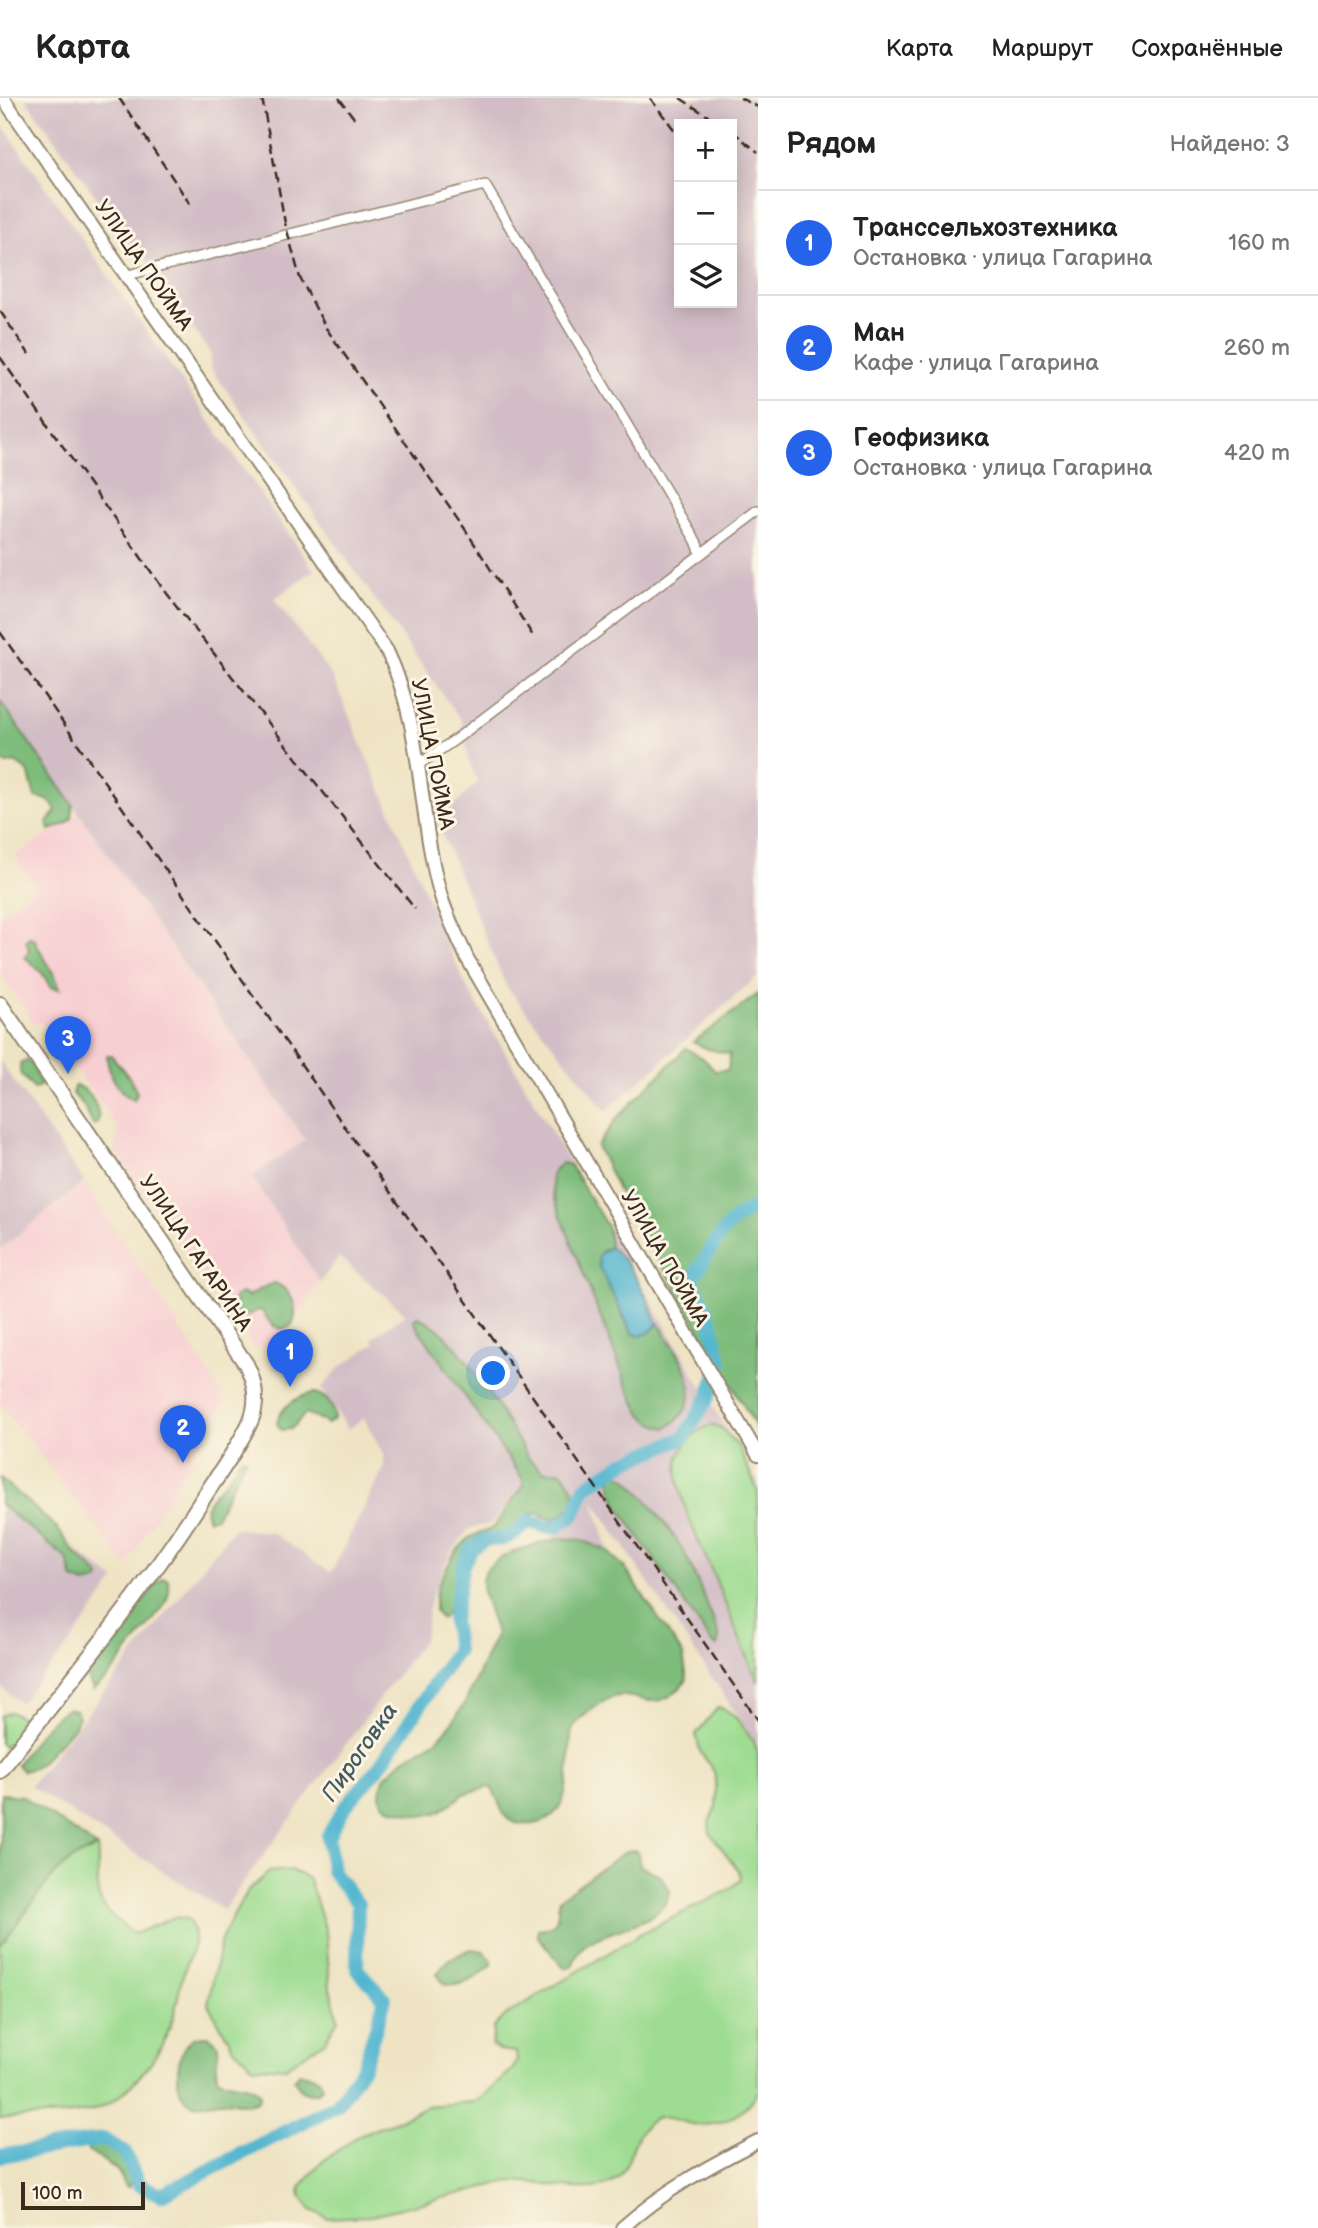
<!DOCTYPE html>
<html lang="ru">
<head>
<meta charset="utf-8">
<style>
  :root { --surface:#fff; --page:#f6f6f6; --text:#222; --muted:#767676; --line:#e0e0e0; --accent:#2563eb }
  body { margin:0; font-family:"Balsamiq Sans",sans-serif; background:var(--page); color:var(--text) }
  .controls { position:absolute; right:21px; top:21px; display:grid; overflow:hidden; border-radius:0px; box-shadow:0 4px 18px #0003 }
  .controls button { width:63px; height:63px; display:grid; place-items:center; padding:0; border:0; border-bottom:2px solid var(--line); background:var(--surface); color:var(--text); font:35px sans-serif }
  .scale { position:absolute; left:21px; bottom:18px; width:124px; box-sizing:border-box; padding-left:7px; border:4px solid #3b2a1e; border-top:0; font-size:19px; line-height:24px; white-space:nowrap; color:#3b2a1e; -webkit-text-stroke:5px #fcf5e5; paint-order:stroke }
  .you { position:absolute; left:494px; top:1276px; width:24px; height:24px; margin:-18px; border:5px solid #fff; border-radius:50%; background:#1a73e8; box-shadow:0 0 0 10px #1a73e833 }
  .badge { display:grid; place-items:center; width:46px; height:46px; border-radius:50%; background:var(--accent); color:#fff; font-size:23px; font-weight:700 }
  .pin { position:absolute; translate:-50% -58px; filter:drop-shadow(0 2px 4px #0008) }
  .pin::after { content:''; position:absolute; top:37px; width:24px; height:21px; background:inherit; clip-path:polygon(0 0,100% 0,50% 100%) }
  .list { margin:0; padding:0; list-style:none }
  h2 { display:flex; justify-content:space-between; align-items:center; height:91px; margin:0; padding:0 28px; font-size:30px }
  h2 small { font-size:23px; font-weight:400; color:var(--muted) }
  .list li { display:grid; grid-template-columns:46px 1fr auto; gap:21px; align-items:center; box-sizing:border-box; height:105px; padding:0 28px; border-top:2px solid var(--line) }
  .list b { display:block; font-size:26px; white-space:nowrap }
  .list p { margin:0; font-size:23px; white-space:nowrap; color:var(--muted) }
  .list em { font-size:23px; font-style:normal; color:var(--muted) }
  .icon { flex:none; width:38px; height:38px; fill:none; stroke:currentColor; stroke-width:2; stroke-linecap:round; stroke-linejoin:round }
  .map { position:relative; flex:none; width:758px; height:2130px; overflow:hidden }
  header { display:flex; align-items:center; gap:42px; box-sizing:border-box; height:98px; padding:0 35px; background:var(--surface); border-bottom:2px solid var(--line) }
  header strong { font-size:33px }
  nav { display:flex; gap:38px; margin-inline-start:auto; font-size:24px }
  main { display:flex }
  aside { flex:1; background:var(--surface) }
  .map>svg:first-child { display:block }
  .built { fill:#f7cfd2 }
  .industrial { fill:#d2bdc6; fill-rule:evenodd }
  .green { fill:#9ddc91; stroke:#6c8358; stroke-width:2 }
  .forest { fill:#7ebc7b; stroke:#5c734c; stroke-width:2 }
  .water { fill:#52b6d0; stroke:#467077; stroke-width:2 }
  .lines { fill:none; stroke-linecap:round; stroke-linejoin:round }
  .river { stroke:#52b6d0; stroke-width:14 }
  .street-casing { stroke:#948670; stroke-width:12 }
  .secondary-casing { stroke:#948670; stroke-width:16 }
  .primary-casing { stroke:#948670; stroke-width:18 }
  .street { stroke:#fff; stroke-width:9 }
  .secondary { stroke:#fff; stroke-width:12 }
  .primary { stroke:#fff; stroke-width:14 }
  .rail { stroke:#3b2a1e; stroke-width:2.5; stroke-dasharray:10 5; stroke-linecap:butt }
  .labels { text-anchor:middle; stroke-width:6; stroke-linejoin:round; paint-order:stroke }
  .street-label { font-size:21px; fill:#3b2a1e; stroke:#fcf5e5 }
  .water-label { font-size:23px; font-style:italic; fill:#435b5c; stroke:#fcf5e5 }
</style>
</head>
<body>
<header>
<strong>Карта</strong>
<nav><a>Карта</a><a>Маршрут</a><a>Сохранённые</a></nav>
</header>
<main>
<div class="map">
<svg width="758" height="2130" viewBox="0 0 758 2130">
  <rect width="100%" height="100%" fill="#fcf5e5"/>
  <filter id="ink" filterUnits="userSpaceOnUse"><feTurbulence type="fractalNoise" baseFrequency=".0143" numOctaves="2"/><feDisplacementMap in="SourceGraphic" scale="14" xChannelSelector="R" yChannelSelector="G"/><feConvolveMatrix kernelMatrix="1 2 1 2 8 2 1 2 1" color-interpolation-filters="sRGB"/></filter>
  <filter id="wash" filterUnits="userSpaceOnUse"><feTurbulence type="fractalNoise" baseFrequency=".00686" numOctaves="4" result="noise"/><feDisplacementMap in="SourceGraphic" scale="28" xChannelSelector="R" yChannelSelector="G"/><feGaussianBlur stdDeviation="1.57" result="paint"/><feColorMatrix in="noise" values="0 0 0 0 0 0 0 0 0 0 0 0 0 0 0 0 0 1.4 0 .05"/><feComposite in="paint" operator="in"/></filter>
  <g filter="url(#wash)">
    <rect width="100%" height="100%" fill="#eee3c3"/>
    <g class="built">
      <polygon points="79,716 305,1043 252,1079 320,1184 273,1253 253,1248 114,1052 118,1030 42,925 34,925 0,875 0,817 35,791 15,758"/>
      <polygon points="84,1084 226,1301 127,1468 0,1306 0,1151"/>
    </g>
    <g class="industrial">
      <path d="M25 0H758V878L606 1013 506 888 440 731V722L478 684 469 663 461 622 210 269 211 256 158 182 148 163 139 151 133 150ZM679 26H732V205H679Z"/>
      <polygon points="0,24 314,472 274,501 332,578 464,884 758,1385 758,1648 593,1402 622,1496 601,1509 546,1429 523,1388 491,1426 470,1430 450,1456 431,1499 424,1541 223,1812 30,1688 234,1430 273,1435 331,1475 384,1370 384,1358 364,1320 348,1331 321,1291 339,1270 375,1245 372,1240 406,1216 339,1159 320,1184 252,1079 305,1042 0,601"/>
      <polygon points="0,963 84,1084 0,1151"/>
      <polygon points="0,1393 115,1482 71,1544 20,1605 0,1588"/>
    </g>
    <g class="green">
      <path d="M714 1327 721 1330 739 1349 758 1394V1584C743 1550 729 1515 715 1480 702 1449 673 1396 678 1363 681 1348 698 1329 714 1327Z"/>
      <path d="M718 1609C737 1613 749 1637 758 1653V1993C746 2017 718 2031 691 2026 678 2023 663 2015 650 2024 626 2041 635 2082 600 2089 570 2094 540 2083 510 2083L369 2118 327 2120 311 2112 301 2099 300 2089 323 2063 359 2037 400 2022 427 2008 472 2004 480 2001 513 1971 517 1963 516 1954 499 1952 492 1947 494 1929 506 1917 640 1836 727 1793 741 1782 739 1773 710 1735 709 1724 716 1709V1683L714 1674 700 1653 696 1636Z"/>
      <path d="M10 1614C19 1616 24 1620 26 1629L12 1646 4 1648 0 1645V1618Z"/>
      <path d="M97 1749C99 1764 97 1779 98 1794 99 1810 122 1827 134 1836L174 1819 188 1821C203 1847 187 1856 182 1881 178 1897 176 1913 170 1928 160 1959 127 2000 97 2011 71 2020 28 2017 0 2021V1848L53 1777 72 1761Z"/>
      <polygon points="290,1772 309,1781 326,1833 330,1890 338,1921 325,1943 285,1970 253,1968 233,1949 208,1906 221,1842 235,1815 248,1793 269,1774"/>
    </g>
    <g class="forest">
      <path d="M0 603 73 707 72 720 66 726 50 732 47 725 56 714C52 703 47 700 35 699L28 673 15 664 7 666 0 662Z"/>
      <path d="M29 839 34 840C41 858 55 873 60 891L51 889 42 875 25 859 29 853 26 842Z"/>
      <polygon points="758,896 758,1332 618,1092 597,1048 619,1018 686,950 705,962 715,973 728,972 730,956 708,951 693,944"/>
      <path d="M107 957H111L130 980 137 995 134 1002C119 997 107 973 107 957Z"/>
      <polygon points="27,962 33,968 41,987 34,991 20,975 20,966"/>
      <path d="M75 987C89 990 103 1013 97 1026L93 1027 84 1008 72 995Z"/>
      <path d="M562 1065 570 1067 608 1130 610 1149 602 1153 599 1169 632 1235 654 1231 658 1225C680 1258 714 1301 666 1330 640 1323 638 1310 627 1287L554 1100C551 1084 548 1074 562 1065Z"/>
      <path d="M275 1185C304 1197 299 1240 276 1229 270 1227 265 1217 261 1212 251 1212 246 1224 235 1219L237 1208 234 1200 241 1195 248 1198C258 1194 264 1187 275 1185Z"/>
      <path d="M417 1219C456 1229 507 1326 529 1361L543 1373H560C572 1386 583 1399 566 1414 562 1417 557 1421 552 1421 545 1420 539 1413 531 1416 522 1420 514 1430 505 1435 496 1439 487 1437 479 1442 444 1463 462 1506 441 1521L435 1514V1498L438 1487 455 1454 470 1439 493 1430 524 1387 522 1380 415 1226 414 1222Z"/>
      <path d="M315 1295C328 1299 334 1307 334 1321L328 1326 313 1318 305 1316 291 1331 282 1332 277 1326C279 1309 299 1297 315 1295Z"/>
      <path d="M242 1359 246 1360 216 1419 208 1421C199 1405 216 1394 226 1383 232 1375 235 1366 242 1359Z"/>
      <path d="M616 1375C632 1377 676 1440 685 1456 698 1482 708 1510 719 1536L718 1547 716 1548 711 1544 620 1411 611 1391V1379Z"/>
      <polygon points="0,1380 57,1430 75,1455 97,1475 100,1479 98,1483 85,1486 73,1481 67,1461 0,1406"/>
      <path d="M562 1440 581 1442 606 1452 624 1469 683 1557 687 1582C649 1628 637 1581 601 1605 591 1612 579 1620 573 1630 570 1636 571 1645 570 1651 568 1680 569 1720 534 1726 526 1727 514 1726 508 1721 499 1714 499 1697 490 1689L466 1695 439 1714 422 1718 389 1710 382 1705 380 1697 384 1680 404 1661 437 1642 449 1629 465 1605 496 1536C492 1521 484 1504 482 1488 479 1457 540 1445 562 1440Z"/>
      <path d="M163 1480 168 1481C171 1493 168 1499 163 1509L110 1577 93 1592 88 1580 94 1568 156 1486Z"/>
      <path d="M67 1610 76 1612 79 1619 75 1628 40 1665 34 1670 23 1673 17 1667C29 1646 48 1625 67 1610Z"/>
      <polygon points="1,1696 22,1698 97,1749 72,1761 53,1777 0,1848"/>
      <path d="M635 1752 638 1755 640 1768 660 1777 670 1793C666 1827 604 1830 583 1849 578 1854 575 1861 572 1868L564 1870 538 1839V1831C563 1828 555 1819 560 1800L626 1753Z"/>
      <path d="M471 1851 484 1853 492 1863V1867C479 1878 462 1891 444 1886L437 1876 449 1861Z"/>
      <path d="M208 1938C229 1949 210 1961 218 1981 232 1988 250 1983 261 1996L259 2002C246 2009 235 2003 221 2003 210 2003 200 2010 189 2004 172 1996 176 1950 192 1941 196 1938 203 1938 208 1938Z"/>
      <path d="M299 1975 312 1977 320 1982 322 1989 317 1995C305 1996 299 1991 294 1981Z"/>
      <path d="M91 2047C97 2047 104 2047 109 2050 123 2056 134 2075 129 2089L125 2088C117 2064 106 2067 88 2053L87 2049Z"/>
    </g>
    <path class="water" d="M610 1149C632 1165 647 1200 658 1225 652 1235 643 1240 632 1235L599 1169 598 1157Z"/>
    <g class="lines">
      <path class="river" d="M0 2058 103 2041 125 2054 138 2086 161 2097 337 2007 364 1967 385 1901 357 1871 358 1806 332 1773 328 1738 344 1710 379 1669 457 1552 453 1522 463 1467 471 1451 485 1442 503 1441 516 1435 528 1423 546 1429H557L574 1417 585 1389 625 1364 684 1340 709 1298 721 1264 709 1217 692 1182C708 1157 727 1116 758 1109"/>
    </g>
  </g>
  <g filter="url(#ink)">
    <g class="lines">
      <g class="street-casing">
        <g id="street">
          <polyline points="128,177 485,87 696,443 701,456"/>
          <polyline points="418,667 456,641 758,413"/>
        </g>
      </g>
      <g class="secondary-casing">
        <g id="secondary">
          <path d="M3 0 387 553C423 627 418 716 440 795 446 817 458 839 467 860L758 1357"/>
          <path d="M622 2130C663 2093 709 2068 758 2043"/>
        </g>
      </g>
      <g class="primary-casing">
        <path id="primary" d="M0 906 246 1266C255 1284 259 1302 251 1322 241 1346 218 1377 204 1399 143 1495 70 1583 0 1673"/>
      </g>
      <use href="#street" class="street"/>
      <use href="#secondary" class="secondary"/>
      <use href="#primary" class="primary"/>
      <g class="rail">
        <polyline points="119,0 190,106"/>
        <polyline points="262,0 285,125 300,180 326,230 465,431 533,538"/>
        <polyline points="339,0 354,20"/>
        <polyline points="650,0 679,38"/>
        <polyline points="680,0 720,26"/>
        <polyline points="740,0 758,9"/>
        <polyline points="732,33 758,54"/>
        <polyline points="0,213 29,256"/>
        <polyline points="0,259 164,492 415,811"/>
        <polyline points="0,534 758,1622"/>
      </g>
    </g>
  </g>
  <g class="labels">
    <g class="street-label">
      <text transform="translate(144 167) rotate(55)" y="7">УЛИЦА ПОЙМА</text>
      <text transform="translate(433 656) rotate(79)" y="7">УЛИЦА ПОЙМА</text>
      <text transform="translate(196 1155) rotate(56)" y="7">УЛИЦА ГАГАРИНА</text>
      <text transform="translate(665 1160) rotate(60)" y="7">УЛИЦА ПОЙМА</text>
    </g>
    <g class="water-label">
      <text transform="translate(359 1654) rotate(-55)" y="8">Пироговка</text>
    </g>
  </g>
</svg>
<div class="controls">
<button>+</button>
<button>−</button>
<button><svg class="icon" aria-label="layers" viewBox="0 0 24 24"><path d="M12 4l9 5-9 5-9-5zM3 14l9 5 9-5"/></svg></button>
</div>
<div class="scale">100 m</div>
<div class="you"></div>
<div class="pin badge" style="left:290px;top:1289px">1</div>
<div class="pin badge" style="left:183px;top:1365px">2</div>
<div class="pin badge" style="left:68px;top:976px">3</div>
</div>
<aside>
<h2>Рядом<small>Найдено: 3</small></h2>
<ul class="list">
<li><span class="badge">1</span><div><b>Транссельхозтехника</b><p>Остановка · улица Гагарина</p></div><em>160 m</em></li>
<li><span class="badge">2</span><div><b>Ман</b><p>Кафе · улица Гагарина</p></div><em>260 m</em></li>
<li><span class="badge">3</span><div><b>Геофизика</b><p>Остановка · улица Гагарина</p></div><em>420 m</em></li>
</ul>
</aside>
</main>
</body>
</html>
